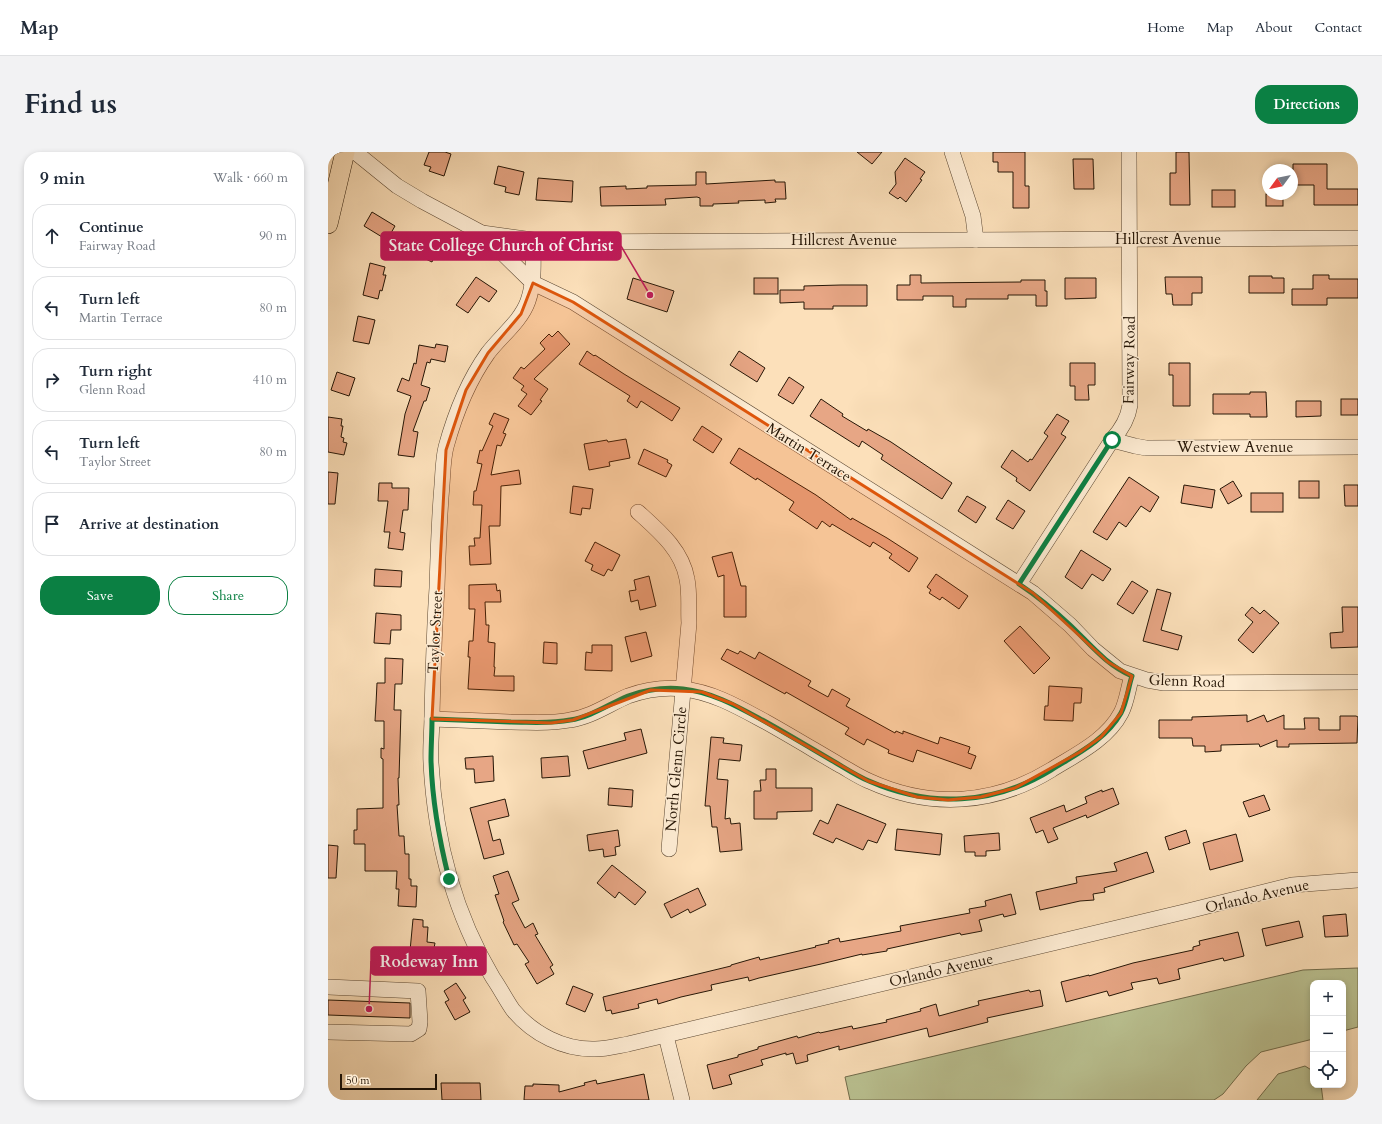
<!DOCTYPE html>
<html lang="en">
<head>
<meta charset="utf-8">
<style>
  :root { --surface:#fff; --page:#f2f2f3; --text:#1f2937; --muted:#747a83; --line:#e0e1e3; --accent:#0b8043 }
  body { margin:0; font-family:Cardo,serif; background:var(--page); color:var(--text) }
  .controls { position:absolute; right:12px; bottom:12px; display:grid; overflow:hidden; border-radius:8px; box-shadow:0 2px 6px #0003 }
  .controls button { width:36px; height:36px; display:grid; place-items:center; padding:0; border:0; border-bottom:1px solid var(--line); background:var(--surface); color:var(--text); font:20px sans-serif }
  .compass { position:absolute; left:934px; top:12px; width:36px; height:36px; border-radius:50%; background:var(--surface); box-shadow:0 2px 6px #0003; rotate:237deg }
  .scale { position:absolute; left:12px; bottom:10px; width:97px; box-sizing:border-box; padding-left:4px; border:2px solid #261606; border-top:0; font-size:11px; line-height:14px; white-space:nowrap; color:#261606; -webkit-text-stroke:3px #fdebd2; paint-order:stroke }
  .stop { position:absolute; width:12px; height:12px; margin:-9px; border:3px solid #0b8043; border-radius:50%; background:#fff }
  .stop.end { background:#0b8043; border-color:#fff; box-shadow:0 1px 4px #0008 }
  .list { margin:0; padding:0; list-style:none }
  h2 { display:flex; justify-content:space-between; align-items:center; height:52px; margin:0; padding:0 16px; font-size:17px }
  h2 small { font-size:13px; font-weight:400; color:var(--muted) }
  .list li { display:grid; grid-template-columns:26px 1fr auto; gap:12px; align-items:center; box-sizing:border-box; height:64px; margin:0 8px 8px; padding:0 8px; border:1px solid var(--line); border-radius:16px }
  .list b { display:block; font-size:15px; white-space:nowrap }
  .list p { margin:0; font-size:13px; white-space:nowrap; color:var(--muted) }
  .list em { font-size:13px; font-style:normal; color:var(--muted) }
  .actions { display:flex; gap:8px; padding:12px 16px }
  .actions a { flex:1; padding:9px 0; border:1px solid var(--accent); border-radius:16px; text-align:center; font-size:14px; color:var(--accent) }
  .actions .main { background:var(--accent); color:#fff }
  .icon { flex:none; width:22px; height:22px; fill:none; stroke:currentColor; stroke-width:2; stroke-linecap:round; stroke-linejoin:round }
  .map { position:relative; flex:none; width:1030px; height:948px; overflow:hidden; border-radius:16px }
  header { display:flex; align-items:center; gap:24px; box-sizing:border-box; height:56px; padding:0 20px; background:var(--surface); border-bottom:1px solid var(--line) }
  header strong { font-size:19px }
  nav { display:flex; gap:22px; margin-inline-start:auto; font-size:14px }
  .intro { display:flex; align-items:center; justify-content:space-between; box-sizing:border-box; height:96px; padding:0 24px }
  h1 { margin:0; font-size:28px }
  .button { padding:10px 18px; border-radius:16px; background:var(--accent); color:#fff; font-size:14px; font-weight:700 }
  main { display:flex; gap:24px; padding:0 24px }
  aside { flex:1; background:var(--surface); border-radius:16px; box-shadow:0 2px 6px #0003 }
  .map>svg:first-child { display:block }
  .green { fill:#bbc393; stroke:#706c4c }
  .building { fill:#e7a685; stroke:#261606 }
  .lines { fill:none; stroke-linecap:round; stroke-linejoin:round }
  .minor-casing { stroke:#5c4833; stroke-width:16 }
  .major-casing { stroke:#261606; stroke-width:20 }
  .minor { stroke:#fdebd2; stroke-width:15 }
  .major { stroke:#fce0ba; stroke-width:19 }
  .route { stroke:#0b8043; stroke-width:5 }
  .marked { fill:#de560c; fill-opacity:0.2; stroke:#de560c; stroke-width:3; stroke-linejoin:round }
  .labels { text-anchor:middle; stroke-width:3; stroke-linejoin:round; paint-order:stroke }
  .street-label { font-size:15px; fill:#261606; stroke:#fdebd2 }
  .leader { fill:none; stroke:#c2185b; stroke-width:1.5 }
  .callout-dot { fill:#c2185b; stroke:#fdebd2; stroke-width:1.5 }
  .callout { fill:#c2185b; stroke:#c2185b; stroke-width:1.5 }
  .callout-label { font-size:16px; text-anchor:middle; font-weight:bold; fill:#fff }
</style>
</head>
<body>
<header>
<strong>Map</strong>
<nav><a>Home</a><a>Map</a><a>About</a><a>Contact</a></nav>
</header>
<div class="intro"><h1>Find us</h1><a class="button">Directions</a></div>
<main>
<aside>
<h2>9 min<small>Walk · 660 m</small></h2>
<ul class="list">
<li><svg class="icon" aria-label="ahead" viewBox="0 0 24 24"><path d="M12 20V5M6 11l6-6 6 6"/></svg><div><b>Continue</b><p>Fairway Road</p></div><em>90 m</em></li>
<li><svg class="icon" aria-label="left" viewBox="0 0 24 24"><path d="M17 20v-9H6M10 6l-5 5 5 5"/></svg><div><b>Turn left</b><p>Martin Terrace</p></div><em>80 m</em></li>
<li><svg class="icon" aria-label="right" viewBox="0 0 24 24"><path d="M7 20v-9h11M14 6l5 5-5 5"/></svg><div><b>Turn right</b><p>Glenn Road</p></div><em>410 m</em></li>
<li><svg class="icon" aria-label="left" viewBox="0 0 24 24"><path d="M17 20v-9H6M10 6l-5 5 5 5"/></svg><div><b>Turn left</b><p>Taylor Street</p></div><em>80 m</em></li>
<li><svg class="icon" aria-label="arrive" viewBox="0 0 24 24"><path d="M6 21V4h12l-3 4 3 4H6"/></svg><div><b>Arrive at destination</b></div></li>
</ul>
<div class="actions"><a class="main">Save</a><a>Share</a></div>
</aside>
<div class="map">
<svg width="1030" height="948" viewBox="0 0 1030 948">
  <rect width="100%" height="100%" fill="#fce0ba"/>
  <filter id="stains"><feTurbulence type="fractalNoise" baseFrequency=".005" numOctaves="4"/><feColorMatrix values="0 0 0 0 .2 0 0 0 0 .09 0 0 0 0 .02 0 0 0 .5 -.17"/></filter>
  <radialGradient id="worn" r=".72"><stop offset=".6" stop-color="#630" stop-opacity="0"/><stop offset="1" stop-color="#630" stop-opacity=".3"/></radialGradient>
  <g class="green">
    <polygon points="1030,816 1030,875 1015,879 1015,831 985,831 985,887 933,900 918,914 895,942 886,948 522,948 517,925 975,818"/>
    <polygon points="977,914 985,919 985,933 993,933 995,948 929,948 950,922"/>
  </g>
  <g class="building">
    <polygon points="101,0 117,0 123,2 116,24 101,19 103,15 96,13"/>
    <polygon points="529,0 554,0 544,12"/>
    <polygon points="665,0 697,0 697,34 701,34 701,56 685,56 685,20 670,20 670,10 665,10"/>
    <polygon points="848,0 861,0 862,53 842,53 842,21 848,21"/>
    <polygon points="577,6 597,20 592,27 594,28 578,50 572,45 570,47 561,41 568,32 567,20"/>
    <polygon points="745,7 765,7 766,37 746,37"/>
    <polygon points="965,12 999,12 999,37 1030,37 1030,53 986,53 986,33 965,33"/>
    <polygon points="170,14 196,20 191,43 177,40 178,35 166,32"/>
    <polygon points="368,20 378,20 378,32 447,28 447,30 457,30 458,47 447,47 448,50 437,51 437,48 410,49 411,51 385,52 385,54 372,54 372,46 369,45 337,47 338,53 273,54 272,35 298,34 298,37 319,36 319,34 368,33"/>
    <polygon points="210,26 245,29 244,50 208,48"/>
    <rect x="884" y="38" width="23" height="17"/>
    <rect x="938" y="42" width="17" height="12"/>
    <polygon points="44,60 67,74 59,88 36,74"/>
    <polygon points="86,89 91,92 93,89 109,97 104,110 81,99"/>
    <polygon points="42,111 57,115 55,123 58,123 54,139 52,138 50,147 35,143"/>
    <polygon points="582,123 593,123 593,131 693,130 693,128 717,128 717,139 719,139 719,154 708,154 708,143 680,143 680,147 638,147 638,155 625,155 625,144 595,144 595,148 569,148 569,133 582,133"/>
    <polygon points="985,123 1001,123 1001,127 1030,127 1030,146 999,146 999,153 964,153 964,137 985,137"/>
    <polygon points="921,124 944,124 944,126 956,126 956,141 921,141"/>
    <polygon points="148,125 169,139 161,150 152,144 140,161 128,153"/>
    <polygon points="837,125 874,125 874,141 864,141 864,153 845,153 844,142 838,142"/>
    <polygon points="305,126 346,139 339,160 299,147"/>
    <rect x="426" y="126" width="24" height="16"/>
    <polygon points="737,126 768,126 768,146 737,147"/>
    <polygon points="513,133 539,133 539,154 505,154 505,157 476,157 476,150 452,151 452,138 476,138 476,134"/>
    <polygon points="30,164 47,168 41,192 25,189"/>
    <polygon points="230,179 242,192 206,227 220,237 212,248 214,249 203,263 190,254 199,242 193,238 196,234 185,226 193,215 196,217 217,197 212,191 221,182 224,185"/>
    <polygon points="108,192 120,194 117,210 103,207 102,211 99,210 93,233 102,236 98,249 96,249 85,279 90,280 86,305 70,303 77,262 83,244 69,239 74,226 81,229 86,211 88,212 91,193 107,196"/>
    <polygon points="259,199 266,204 267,203 296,222 352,256 344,269 313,249 309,256 299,249 302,244 251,212"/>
    <polygon points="411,199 437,216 429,230 402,213"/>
    <polygon points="742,211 767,211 767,233 760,233 761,248 747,248 747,234 742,234"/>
    <polygon points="841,211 862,211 862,254 845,254 845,223 841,223"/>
    <polygon points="9,220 27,226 21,244 3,238"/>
    <polygon points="461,225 476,235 465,252 450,243"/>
    <polygon points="922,240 938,240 939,265 922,265 922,262 885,262 885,242 922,242"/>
    <polygon points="493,247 515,262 514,264 539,279 540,277 563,290 624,331 614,347 553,307 555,303 534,289 531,295 482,264"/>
    <rect x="1013" y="247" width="17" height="16"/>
    <polygon points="968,249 993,249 993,264 968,265"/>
    <polygon points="166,261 181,267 175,281 178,282 173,294 169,293 163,323 191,318 193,332 173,334 172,374 161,374 163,412 142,413 141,394 147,394 146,386 152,386 154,353 145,353 146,339 148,339 154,312 149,311 152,298 154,299 165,274 161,272"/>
    <polygon points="729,262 741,269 733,282 738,285 702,339 688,329 689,326 673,315 684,298 700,310 702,307 704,308 720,284 716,281"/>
    <polygon points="0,265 14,267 13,274 15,274 13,285 16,286 15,290 19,291 16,303 0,300"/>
    <polygon points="374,274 394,287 385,301 365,288"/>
    <polygon points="298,287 302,306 281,310 282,314 261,318 256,292 279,288 280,290"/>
    <polygon points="411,296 488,343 523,368 524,366 559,386 590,406 581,420 561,406 564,402 545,390 542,395 504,372 502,375 494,369 489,377 461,358 466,350 429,326 428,328 402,311"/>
    <polygon points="316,297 340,308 339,310 344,313 338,325 310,312"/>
    <polygon points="0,320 10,321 7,352 0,352"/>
    <polygon points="801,325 831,345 822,360 813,354 798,375 791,370 779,388 765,380"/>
    <polygon points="905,329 914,344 900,352 892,337"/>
    <rect x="971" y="329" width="20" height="17"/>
    <polygon points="51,331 64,331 64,336 81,336 80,358 75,358 72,380 77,381 75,398 60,396 62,380 56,380 60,349 50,349"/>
    <polygon points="856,333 887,338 884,356 853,351"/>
    <polygon points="1016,333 1030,333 1030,354 1017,354"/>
    <polygon points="245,334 265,337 262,357 254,356 253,363 242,361"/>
    <rect x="923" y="341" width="32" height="19"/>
    <polygon points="639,344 658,355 648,371 630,359"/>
    <polygon points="680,348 697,359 685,377 668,367"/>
    <polygon points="267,390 292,403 284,419 280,417 276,424 263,418 265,413 257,409"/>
    <polygon points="753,398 783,417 775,429 764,422 754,437 737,425"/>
    <polygon points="404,400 413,434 418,434 418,465 396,465 396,423 390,425 384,405"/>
    <polygon points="47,417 74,419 73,435 46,434"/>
    <polygon points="608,422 640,444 631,457 614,445 612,448 601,441 603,438 599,435"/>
    <polygon points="321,424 328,454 312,458 310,448 303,450 301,439 308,438 306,428"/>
    <polygon points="804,429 820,439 805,462 789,452"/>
    <polygon points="168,432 169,439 172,438 173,450 157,450 158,473 161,473 160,490 167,491 166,515 167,515 166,524 186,524 186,539 140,537 142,505 140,505 141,489 145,489 147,457 141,457 141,433"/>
    <polygon points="829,437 843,441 833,478 854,484 850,498 815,489"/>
    <polygon points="924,455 932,462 936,458 951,471 925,501 910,488 925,470 917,463"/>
    <polygon points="1014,455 1030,455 1030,495 1003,496 1002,481 1015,480"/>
    <polygon points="48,461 73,463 73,478 63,478 62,492 46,491"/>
    <polygon points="692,474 722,506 706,522 676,489"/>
    <polygon points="318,480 324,504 303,510 297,485"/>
    <polygon points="216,490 229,491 229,512 215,511"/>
    <polygon points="264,493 284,493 284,519 257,518 258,500 264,501"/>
    <polygon points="399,497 410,502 412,499 427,507 431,500 483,529 480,534 500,545 504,537 522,547 518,554 567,581 568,579 575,582 575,579 610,592 612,585 642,595 640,601 648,604 643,617 589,598 585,610 560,601 561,598 539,587 536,593 517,582 521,576 458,540 457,542 393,507"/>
    <polygon points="57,506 75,507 74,532 67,532 66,558 73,558 71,626 70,626 71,653 69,653 71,684 76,684 77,702 81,702 81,727 83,727 83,734 89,734 88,755 70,754 71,737 68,737 69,719 37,719 37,692 26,692 26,678 29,678 29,657 55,656 55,607 53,606 53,596 56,597 56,569 47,569 48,552 49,531 57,531"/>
    <polygon points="721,534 754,536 753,551 746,551 745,569 716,568 717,554 720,554"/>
    <polygon points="919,563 919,570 936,563 939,570 956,563 956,577 977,577 976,566 991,566 991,578 1012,578 1012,564 1028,564 1030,565 1029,591 961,592 961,595 949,595 949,588 932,595 931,592 893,593 893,599 877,600 877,594 865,594 864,586 831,586 831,568 864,568 864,565"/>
    <polygon points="313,577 319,601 260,617 255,599 298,588 296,581"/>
    <polygon points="383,585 396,586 395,591 414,593 412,609 391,607 389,627 400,628 397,667 402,666 403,672 412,671 414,698 392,700 389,675 384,675 382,654 377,654"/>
    <polygon points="165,604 166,629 147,631 146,617 138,617 137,606"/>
    <polygon points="240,604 242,624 214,626 213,606"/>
    <polygon points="438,617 448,617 448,636 484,636 484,659 449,660 449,667 426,667 426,639 433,639 432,628 438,628"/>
    <polygon points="281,636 305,638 304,655 280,653"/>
    <polygon points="785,636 791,652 759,666 758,663 725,676 730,687 720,691 715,678 708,681 702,666 736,653 738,660 759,651 757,645 774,638 774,640"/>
    <polygon points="936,643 942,658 921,665 915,650"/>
    <polygon points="177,647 181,664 160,669 165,689 172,687 176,702 156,707 142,656"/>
    <polygon points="509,652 558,672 549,691 540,688 535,698 508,686 505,691 485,682 492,668 500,672"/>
    <polygon points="569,677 614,682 612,703 567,698"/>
    <polygon points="290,678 292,694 287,695 288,703 276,705 275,697 261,699 259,683"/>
    <polygon points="858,678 862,691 841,698 837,685"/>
    <polygon points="671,681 672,698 658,699 658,704 647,704 647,700 637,700 636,684"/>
    <polygon points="908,682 915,709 882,718 875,691"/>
    <polygon points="0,693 10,694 8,726 0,726"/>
    <polygon points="819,700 826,720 776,736 777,740 765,742 766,748 752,749 712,758 708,740 749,731 748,725 789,719 786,711"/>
    <polygon points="284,713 318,740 307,753 291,740 287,746 269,731"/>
    <polygon points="180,719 191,748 184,751 197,776 205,771 210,782 207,783 225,813 222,815 226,822 209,832 197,812 201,810 189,792 186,793 175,770 176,769 167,743 171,742 165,724"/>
    <polygon points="370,736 378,753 362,761 360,757 343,766 336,752"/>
    <polygon points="683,742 688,762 676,765 675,762 651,768 654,779 633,783 632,781 559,797 559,799 534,803 534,802 493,812 431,826 421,829 420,825 383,833 384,838 353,845 330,852 329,847 310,852 311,856 284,862 283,858 278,859 275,845 403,814 403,813 431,805 432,808 488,795 487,794 501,791 500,789 511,786 512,790 573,779 572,774 642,761 641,757 658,754 657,749"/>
    <polygon points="1018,762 1020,784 997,785 995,764"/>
    <polygon points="85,767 95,768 95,775 100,775 99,790 107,791 105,801 82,799"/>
    <polygon points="971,769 975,785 938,794 934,777"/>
    <polygon points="910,780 916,804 896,809 895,806 850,817 852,827 831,832 829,826 803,831 805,837 781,844 779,839 738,850 733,830 761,823 761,824 805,811 865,798 865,795 872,793 871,789"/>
    <polygon points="128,831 138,846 135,848 142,860 127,868 117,850 121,848 116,839"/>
    <polygon points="245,834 265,842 257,860 238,852"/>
    <polygon points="701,838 702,840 712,838 715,854 659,866 660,870 601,885 599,876 511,898 511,894 479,903 480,909 468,912 465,901 458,903 458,901 433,908 435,913 401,923 404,932 385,937 379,913 410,905 410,903 430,897 430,895 469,884 470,886 491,880 492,881 524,874 525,877 559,870 558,868 593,859 592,857 608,852 611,864 651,853 650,849"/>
    <polygon points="0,848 82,851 82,866 0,863"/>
    <polygon points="316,922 321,948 196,948 197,934 205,934 205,932 231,933 231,940 257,933 256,931 268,928 269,932"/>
    <polygon points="113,931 152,931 153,948 114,948"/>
  </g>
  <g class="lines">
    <g class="minor-casing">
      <g id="minor">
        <polyline points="27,0 69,34 94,49 154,81 220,90 1030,86"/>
        <polyline points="624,0 645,64 648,88"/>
        <polyline points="154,81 205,131 245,150 705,441 742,473 765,497 792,519 819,528 836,531 1030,530"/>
        <path d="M205 88C205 108 207 129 200 149 193 169 173 184 160 201 140 229 127 262 118 295 115 307 115 320 114 333 111 367 110 402 109 436 106 479 105 521 104 563 104 579 102 595 103 611 107 686 126 761 165 826 172 836 178 848 185 858 205 882 236 898 267 897 278 897 289 894 300 892L860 759 964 733 1030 728"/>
        <polyline points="784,288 807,294 818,296 1030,295"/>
        <path d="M310 360C331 379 354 398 359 427 362 442 360 457 361 471L341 697"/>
        <path d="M691 432 784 288C794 277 800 267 802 253L801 0"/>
        <path d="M104 567C130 568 157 569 183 570 203 570 222 572 242 568 263 565 281 552 300 544 317 538 337 535 355 537 385 540 412 556 438 570 463 584 486 598 510 612 521 618 531 625 541 629 602 657 666 653 723 618 747 603 779 588 793 561 799 550 800 536 804 524"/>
        <polyline points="0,835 90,839 92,870 91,877 83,882 0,880"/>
        <polyline points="338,884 354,948"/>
      </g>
    </g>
    <g class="major-casing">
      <polyline id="major" points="0,72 17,0"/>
    </g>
    <use href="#minor" class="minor"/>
    <use href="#major" class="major"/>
  </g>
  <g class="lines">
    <path class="route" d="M121 727C112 691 104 645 103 608 103 594 104 581 104 567 130 568 157 569 183 570 203 570 222 572 242 568 263 565 281 552 300 544 317 538 337 535 355 537 385 540 412 556 438 570 463 584 486 598 510 612 520 618 531 625 541 629 602 656 666 653 723 618 747 603 778 588 793 561 799 550 800 536 804 524 778 513 762 492 742 473 726 458 709 444 691 432L784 288"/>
  </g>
  <path class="marked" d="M205 131 245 150 705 441 780 510 804 524 793 561 773 585 752 600 687 636 653 645 620 648 589 645 540 629 405 552 374 540 323 538 245 568 223 571 104 567 118 298 138 238 160 201 193 162Z"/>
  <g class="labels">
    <g class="street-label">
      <text x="840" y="92">Hillcrest Avenue</text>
      <text x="516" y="93">Hillcrest Avenue</text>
      <text transform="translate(801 208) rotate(-89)" y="5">Fairway Road</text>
      <text x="907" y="300">Westview Avenue</text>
      <text transform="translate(481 300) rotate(32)" y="5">Martin Terrace</text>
      <text transform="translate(107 480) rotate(-87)" y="5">Taylor Street</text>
      <text transform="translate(859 529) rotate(2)" y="5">Glenn Road</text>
      <text transform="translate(348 617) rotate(-85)" y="5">North Glenn Circle</text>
      <text transform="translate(929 744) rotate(-13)" y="5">Orlando Avenue</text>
      <text transform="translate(613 818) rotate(-13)" y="5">Orlando Avenue</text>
    </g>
  </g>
  <path class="leader" d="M322 143L293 94M41 857L43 809"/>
  <g class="callout-dot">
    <circle cx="322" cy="143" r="4"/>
    <circle cx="41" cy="857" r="4"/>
  </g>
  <g class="callout">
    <rect x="53" y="80" width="240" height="28" rx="4"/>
    <rect x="43" y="795" width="115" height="28" rx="4"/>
  </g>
  <g class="callout-label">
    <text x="173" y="99">State College Church of Christ</text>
    <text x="101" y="815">Rodeway Inn</text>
  </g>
  <rect width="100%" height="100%" filter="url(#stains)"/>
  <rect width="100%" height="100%" fill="url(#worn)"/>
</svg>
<div class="controls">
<button>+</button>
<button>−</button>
<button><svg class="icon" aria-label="locate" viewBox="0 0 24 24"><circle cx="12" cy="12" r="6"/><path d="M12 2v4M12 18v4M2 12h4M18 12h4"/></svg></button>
</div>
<svg class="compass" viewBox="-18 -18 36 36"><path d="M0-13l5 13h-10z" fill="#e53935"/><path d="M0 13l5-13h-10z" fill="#747a83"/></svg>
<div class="scale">50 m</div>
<div class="stop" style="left:784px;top:288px"></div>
<div class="stop end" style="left:121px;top:727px"></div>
</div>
</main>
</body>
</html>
